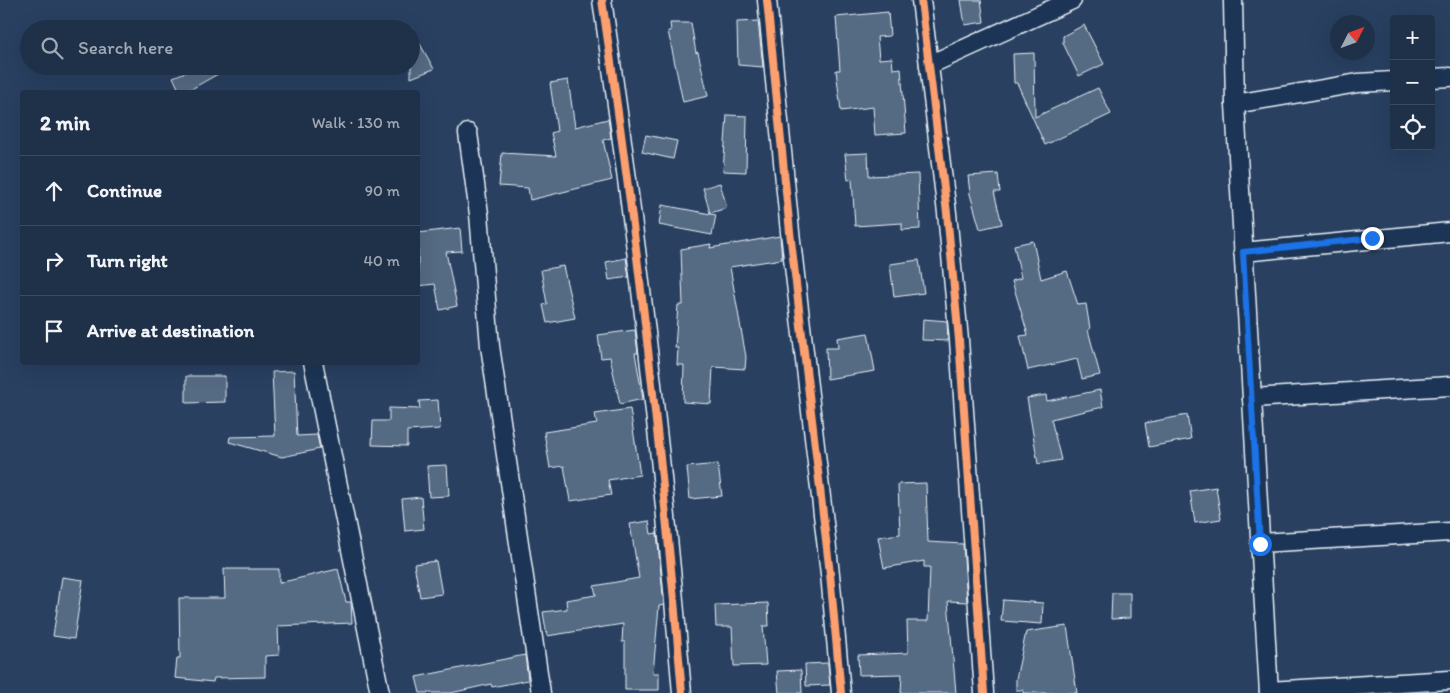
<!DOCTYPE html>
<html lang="en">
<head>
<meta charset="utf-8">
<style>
  :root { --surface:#1f3049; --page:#2c3c53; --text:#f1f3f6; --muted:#a1a9b4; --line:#3c4b61 }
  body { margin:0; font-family:Itim,sans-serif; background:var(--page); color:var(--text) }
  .controls { position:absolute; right:15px; top:15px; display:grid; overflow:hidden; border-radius:5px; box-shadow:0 5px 20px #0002 }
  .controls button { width:45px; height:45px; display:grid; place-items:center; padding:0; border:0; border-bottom:1px solid var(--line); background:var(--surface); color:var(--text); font:25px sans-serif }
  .compass { position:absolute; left:1330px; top:15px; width:45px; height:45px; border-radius:50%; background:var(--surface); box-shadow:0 5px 20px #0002; rotate:48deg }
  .stop { position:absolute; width:15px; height:15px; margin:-11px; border:4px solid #1a73e8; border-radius:50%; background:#fff }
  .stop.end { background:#1a73e8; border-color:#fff; box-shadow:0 1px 5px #0008 }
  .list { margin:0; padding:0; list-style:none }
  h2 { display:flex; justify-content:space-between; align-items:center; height:65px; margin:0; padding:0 20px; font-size:21px }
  h2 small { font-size:16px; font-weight:400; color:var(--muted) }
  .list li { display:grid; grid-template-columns:32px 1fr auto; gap:15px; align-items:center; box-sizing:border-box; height:70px; padding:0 20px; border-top:1px solid var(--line) }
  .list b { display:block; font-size:19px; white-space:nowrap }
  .list em { font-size:16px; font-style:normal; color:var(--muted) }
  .icon { flex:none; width:28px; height:28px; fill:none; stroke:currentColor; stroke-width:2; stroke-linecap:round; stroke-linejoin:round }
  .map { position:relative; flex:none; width:1450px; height:693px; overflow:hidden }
  .search { position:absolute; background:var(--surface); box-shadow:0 5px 20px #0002; left:20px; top:20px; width:400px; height:55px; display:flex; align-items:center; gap:12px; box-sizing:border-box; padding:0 18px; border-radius:28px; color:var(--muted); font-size:19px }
  .panel { position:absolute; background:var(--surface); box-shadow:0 5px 20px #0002; left:20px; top:90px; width:400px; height:275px; border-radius:5px }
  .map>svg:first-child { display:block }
  .building { fill:#556a83; stroke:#e8f1f8 }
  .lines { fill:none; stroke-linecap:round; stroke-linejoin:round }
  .street-casing { stroke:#e8f1f8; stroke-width:21 }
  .street { stroke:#1d3557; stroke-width:18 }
  .cycleway-casing { stroke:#1d3557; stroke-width:11 }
  .cycleway { stroke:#fca06f; stroke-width:8 }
  .route { stroke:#1a73e8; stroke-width:6 }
</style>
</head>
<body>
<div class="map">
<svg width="1450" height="693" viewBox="0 0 1450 693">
  <rect width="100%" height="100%" fill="#294061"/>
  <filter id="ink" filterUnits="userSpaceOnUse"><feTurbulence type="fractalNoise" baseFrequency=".02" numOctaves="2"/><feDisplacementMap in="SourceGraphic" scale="10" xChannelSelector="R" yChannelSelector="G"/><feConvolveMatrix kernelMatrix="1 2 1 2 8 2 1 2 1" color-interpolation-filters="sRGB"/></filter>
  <g filter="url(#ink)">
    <g class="building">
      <polygon points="961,0 981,0 984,22 965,25"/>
      <polygon points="888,12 890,36 877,37 879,59 892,58 893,69 901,68 906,133 875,135 873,107 841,111 836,70 840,70 836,17"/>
      <polygon points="758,21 763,67 738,65 737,22"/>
      <polygon points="670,23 691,23 696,53 698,52 708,96 683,102 668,31 671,31"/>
      <polygon points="1084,25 1104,64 1079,76 1063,43 1063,36"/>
      <polygon points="411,28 434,69 411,78"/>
      <polygon points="1034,53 1035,117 1098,88 1111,114 1045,145 1017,83 1014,83 1013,54"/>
      <polygon points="201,66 232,66 186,92 180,92 173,77"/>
      <polygon points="568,80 575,127 608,119 611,138 603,140 612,180 530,200 528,188 499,186 502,153 556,156 551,133 557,131 550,83"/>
      <polygon points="727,115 747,116 746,172 723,171"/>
      <polygon points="646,135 677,141 673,159 642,152"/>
      <polygon points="868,153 869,176 918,174 920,229 902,230 902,223 855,226 852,179 848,180 845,154"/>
      <polygon points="998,174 1000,192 994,192 1002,224 980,229 970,194 968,176"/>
      <polygon points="720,183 727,208 710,213 703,188"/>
      <polygon points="662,205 716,215 712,235 659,225"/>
      <polygon points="460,228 462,251 446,252 457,306 440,310 435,284 418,286 418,233"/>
      <polygon points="780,236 782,259 730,267 746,357 745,369 713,367 711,404 683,402 684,365 677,365 678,348 675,348 678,305 683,305 681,249 711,244 710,248"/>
      <polygon points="1033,241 1041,279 1067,271 1078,305 1086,304 1090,329 1088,330 1100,375 1082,379 1077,359 1028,370 1020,336 1028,335 1012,281 1021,278 1014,245"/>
      <polygon points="626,258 629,277 609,280 606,262"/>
      <polygon points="919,260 924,293 894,297 890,264"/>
      <polygon points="563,266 575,318 547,323 543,305 547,304 541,270"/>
      <polygon points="923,319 947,321 948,341 922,340"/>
      <polygon points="635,330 638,353 635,353 643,399 620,404 610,357 601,358 598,335"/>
      <polygon points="868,333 875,371 827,379 826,348 838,348 837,338"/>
      <polygon points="294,371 297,436 317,435 320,449 282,457 229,442 230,437 275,436 272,372"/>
      <polygon points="186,376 225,376 225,402 186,403"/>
      <polygon points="1100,390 1103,407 1051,419 1061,460 1038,464 1027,398 1046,395 1047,401"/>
      <polygon points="438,400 440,429 407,431 407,446 372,445 373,421 389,421 389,408 420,409 419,401"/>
      <polygon points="630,409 640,475 608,480 611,495 570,501 564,466 550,468 544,432 597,424 595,414"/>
      <polygon points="1187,415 1191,439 1149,447 1145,423"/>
      <polygon points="718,464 722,496 690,499 687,467"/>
      <polygon points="447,465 449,496 429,497 427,466"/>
      <polygon points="926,483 928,542 963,544 967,602 948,601 956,693 901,693 902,674 859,675 858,655 908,653 907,621 928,621 930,567 924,567 924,561 884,568 878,537 900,534 898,484"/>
      <polygon points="1216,487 1221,519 1195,523 1190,491"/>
      <polygon points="421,497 424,529 405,531 402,499"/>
      <polygon points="649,521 651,534 657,533 664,605 659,606 653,673 659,673 659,690 625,690 625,642 622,642 623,624 547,636 543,612 567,609 566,600 596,595 594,586 639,578 630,524"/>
      <polygon points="436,561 442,594 420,597 414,564"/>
      <polygon points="224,569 279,569 279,583 338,569 346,602 351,602 352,623 278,626 279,655 265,656 265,677 214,678 213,682 175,678 177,658 180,658 179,598 225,598"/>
      <polygon points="62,577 83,580 74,639 53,636"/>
      <polygon points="1112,593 1130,593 1130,618 1111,619"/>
      <polygon points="1003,600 1043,603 1042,624 1001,621"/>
      <polygon points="768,603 769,626 763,626 766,665 734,666 732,627 716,627 715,605"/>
      <polygon points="1067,626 1077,693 1023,693 1023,690 1016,690 1016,679 1026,632"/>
      <polygon points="525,655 528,680 492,687 491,684 451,693 420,693 416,677"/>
      <polygon points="828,663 830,685 806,686 805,664"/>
      <polygon points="801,670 802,693 779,693 777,671"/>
    </g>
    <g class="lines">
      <g class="street-casing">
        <g id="street">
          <path d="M602 0C636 230 663 461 682 693"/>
          <polyline points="767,0 790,232 830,574 841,693"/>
          <polyline points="921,0 947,213 959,340 984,693"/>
          <polyline points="1233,0 1235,104 1269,693"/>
          <polyline points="929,65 1072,0"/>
          <polyline points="1431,78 1450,77"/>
          <polyline points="1235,104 1358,83 1394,81"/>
          <polyline points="468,133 479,214 490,346 541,693"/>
          <polyline points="1243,252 1450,232"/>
          <polyline points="313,362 380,693"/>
          <polyline points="1252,398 1450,386"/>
          <polyline points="1260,543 1450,532"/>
          <polyline points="1269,691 1450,680"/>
        </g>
      </g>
      <use href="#street" class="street"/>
      <g class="cycleway-casing">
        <g id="cycleway">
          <path d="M602 0C636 230 663 461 682 693"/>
          <polyline points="767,0 790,232 830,574 841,693"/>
          <polyline points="921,0 947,213 959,340 984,693"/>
        </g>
      </g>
      <use href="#cycleway" class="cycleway"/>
    </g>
  </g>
  <g class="lines" filter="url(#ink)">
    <polyline class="route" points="1260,544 1243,252 1372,238"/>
  </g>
</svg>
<div class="controls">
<button>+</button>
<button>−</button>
<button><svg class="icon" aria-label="locate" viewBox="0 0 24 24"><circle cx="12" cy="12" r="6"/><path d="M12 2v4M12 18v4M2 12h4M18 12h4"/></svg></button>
</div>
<svg class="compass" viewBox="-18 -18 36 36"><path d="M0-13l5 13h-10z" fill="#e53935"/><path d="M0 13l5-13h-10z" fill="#a1a9b4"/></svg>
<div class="stop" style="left:1260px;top:544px"></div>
<div class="stop end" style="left:1372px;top:238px"></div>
<div class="search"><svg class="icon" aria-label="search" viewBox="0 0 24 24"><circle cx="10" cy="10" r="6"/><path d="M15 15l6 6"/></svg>Search here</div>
<section class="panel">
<h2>2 min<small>Walk · 130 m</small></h2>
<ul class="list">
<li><svg class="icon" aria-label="ahead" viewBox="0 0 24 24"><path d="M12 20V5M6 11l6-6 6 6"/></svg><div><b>Continue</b></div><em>90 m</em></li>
<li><svg class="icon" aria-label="right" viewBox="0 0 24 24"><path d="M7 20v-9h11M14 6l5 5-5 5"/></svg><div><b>Turn right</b></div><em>40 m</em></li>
<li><svg class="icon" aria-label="arrive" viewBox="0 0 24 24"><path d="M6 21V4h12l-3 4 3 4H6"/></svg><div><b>Arrive at destination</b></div></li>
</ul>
</section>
</div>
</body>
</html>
